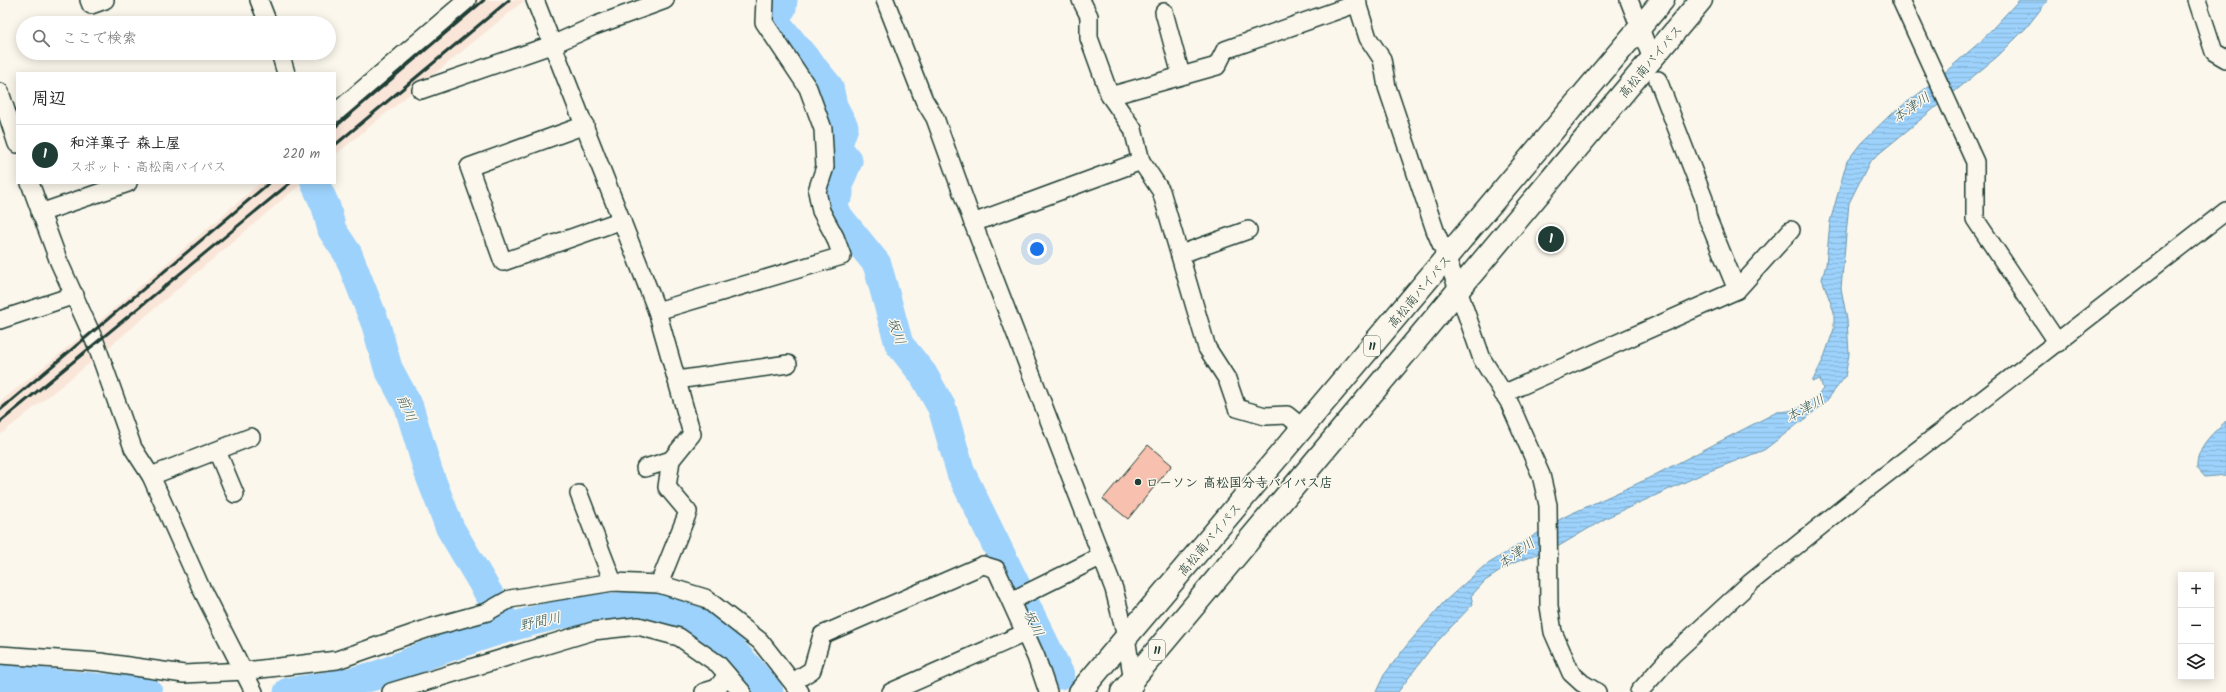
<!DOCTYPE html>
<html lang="ja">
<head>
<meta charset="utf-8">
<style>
  :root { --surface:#fff; --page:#f2f2f2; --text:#222; --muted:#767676; --line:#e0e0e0; --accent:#1f3d34 }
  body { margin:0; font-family:Kalam,"Klee One",sans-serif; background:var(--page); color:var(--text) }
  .controls { position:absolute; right:12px; bottom:12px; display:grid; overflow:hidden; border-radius:0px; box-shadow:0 2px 10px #0003 }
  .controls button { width:36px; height:36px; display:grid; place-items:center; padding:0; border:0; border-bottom:1px solid var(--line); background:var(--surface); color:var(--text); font:20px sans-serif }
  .you { position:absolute; left:1037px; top:249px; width:14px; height:14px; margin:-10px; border:3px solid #fff; border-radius:50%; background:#1a73e8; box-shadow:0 0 0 6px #1a73e833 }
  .badge { display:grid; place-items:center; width:26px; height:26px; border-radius:50%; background:var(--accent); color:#fff; font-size:13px; font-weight:700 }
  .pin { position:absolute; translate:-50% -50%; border:2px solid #fff; box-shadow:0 1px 4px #0006 }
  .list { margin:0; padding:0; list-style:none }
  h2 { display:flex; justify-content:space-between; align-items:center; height:52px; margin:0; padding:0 16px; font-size:17px }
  h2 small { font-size:13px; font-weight:400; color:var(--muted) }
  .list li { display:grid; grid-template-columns:26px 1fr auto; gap:12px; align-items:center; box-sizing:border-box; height:60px; padding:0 16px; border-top:1px solid var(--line) }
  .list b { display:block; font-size:15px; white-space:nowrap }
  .list p { margin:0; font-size:13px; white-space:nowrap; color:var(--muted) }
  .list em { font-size:13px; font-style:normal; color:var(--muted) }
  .icon { flex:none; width:22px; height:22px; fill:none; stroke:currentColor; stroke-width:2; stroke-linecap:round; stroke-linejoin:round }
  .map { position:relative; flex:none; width:2226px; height:692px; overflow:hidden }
  .search { position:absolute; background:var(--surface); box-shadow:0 2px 10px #0003; left:16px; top:16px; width:320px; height:44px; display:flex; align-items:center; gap:10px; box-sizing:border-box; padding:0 14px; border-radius:22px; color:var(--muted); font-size:15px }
  .panel { position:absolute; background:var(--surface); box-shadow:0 2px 10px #0003; left:16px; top:72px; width:320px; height:112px; border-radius:0px }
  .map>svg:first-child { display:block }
  .built { fill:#fae6d9 }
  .water { fill:url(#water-rules); stroke:#6b96ac }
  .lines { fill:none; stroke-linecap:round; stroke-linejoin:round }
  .river { stroke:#9dd2fc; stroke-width:29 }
  .building { fill:#f8c0ae; stroke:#1f3d34 }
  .street-casing { stroke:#1f3d34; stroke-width:20 }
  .highway-casing { stroke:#1f3d34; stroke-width:25 }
  .street { stroke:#fbf7ec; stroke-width:17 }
  .highway { stroke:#fbf7ec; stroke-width:22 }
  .rail { stroke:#1f3d34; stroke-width:3 }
  .poi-dot { fill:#1f3d34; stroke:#fbf7ec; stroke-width:1.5 }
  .labels { text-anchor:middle; stroke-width:3; stroke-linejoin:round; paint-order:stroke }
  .shield { fill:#fbf7ec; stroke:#61756b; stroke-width:1 }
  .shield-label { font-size:12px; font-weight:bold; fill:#1f3d34 }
  .street-label { font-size:13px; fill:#1f3d34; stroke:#fbf7ec }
  .poi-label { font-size:13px; font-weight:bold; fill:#1f3d34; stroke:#fbf7ec; text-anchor:start }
  .water-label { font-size:14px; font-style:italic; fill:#385b5c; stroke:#fbf7ec }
</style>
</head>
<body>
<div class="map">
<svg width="2226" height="692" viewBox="0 0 2226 692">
  <defs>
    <pattern id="water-rules" width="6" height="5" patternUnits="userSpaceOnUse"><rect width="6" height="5" fill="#9dd2fc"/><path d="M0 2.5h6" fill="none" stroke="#87b5d9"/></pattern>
  </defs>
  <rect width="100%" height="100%" fill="#fbf7ec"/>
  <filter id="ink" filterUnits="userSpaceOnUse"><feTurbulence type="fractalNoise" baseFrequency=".025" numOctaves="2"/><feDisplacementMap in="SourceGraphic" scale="8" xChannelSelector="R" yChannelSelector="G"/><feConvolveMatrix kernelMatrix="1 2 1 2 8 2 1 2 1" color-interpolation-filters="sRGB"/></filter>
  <g filter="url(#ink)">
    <g class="built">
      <polygon points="473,0 525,0 335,155 335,119"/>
      <polygon points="260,183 302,183 100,355 0,435 0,402 90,329"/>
    </g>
    <g class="water">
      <path d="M2019 0H2048L2026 28 1998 56 1870 161 1849 203 1841 288 1847 320 1849 354 1845 377 1824 404 1764 450 1707 472 1608 517 1559 546 1511 564 1485 581 1471 596 1473 604 1431 648 1398 692H1376L1384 675 1407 645 1444 602 1483 567 1564 517 1645 480 1777 412C1800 411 1808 405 1823 389L1820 379 1812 382 1823 360 1834 329V312L1822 279 1826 265 1830 222 1847 161 1861 143 1890 115 1929 86 1980 42Z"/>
      <path d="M2226 421V475L2205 477 2197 468C2196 447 2212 434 2226 421Z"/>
    </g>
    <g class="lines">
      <g class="river">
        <polyline points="783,0 782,8 776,15 777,24 829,87 833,106 844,127 837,147 848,161 839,183 839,194 831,201 839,217 877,264 899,344 923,374 942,408 961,473 1060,675"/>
        <polyline points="315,183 326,207 332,230 348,254 376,325 388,368 409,407 428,471 450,528 509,628"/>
        <polyline points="0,679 148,692"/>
        <path d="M288 692C317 688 347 684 374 676 393 671 411 660 430 654 495 630 600 595 668 610 707 618 745 662 769 692"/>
      </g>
    </g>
    <polygon class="building" points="1148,445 1172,465 1128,519 1103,499"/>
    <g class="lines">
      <g class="street-casing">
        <g id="street">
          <polyline points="89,0 91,5 105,0"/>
          <polyline points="259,0 268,23"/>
          <polyline points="885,0 924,100 935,118 973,223 1114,589 1126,637 1134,688"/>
          <polyline points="1081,0 1089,16 1089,38 1110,96 1133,129 1141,161 1161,191 1207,348 1227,379 1237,408 1265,416 1287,415 1303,428"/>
          <polyline points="1356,0 1368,38 1382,59 1387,87 1435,230 1447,258 1482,359 1509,402 1541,475 1548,505 1549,606 1553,632 1571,673 1582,683 1597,692"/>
          <polyline points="1629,0 1652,59"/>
          <polyline points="1901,0 1975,162 1975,219 2058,343"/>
          <polyline points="2197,0 2214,52 2226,59"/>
          <polyline points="1164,12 1181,75"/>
          <polyline points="280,53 286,73"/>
          <polyline points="1658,80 1704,199 1707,217 1737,290 1791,230"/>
          <polyline points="421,90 554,44 594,26 665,0"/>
          <polyline points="0,92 17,144"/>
          <polyline points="1110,96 1217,66 1225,50 1358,3"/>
          <polyline points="335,113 467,0"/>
          <polyline points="585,125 469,167 503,262 622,220"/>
          <polyline points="30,183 59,262 96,344 133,448 151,476 201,588 254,692"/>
          <polyline points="40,213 128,183"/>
          <polyline points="973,223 1141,161"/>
          <polyline points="1181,254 1248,230"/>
          <polyline points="657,311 842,256 835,237 821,211 817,191 825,167 823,129 808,88 764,22 765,0"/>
          <polyline points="0,320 75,295"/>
          <polyline points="677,380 788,364"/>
          <polyline points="1503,394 1737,290"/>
          <polyline points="217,451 235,494"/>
          <polyline points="645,468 671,460"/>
          <polyline points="151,476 251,437"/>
          <polyline points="579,494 613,582"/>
          <polyline points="659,584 705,598 760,641 800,692"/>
          <polyline points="1011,601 1100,557"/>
          <polyline points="0,655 100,662 184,674 245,671 337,660 429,628 487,612 510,599 613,582 659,584 688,512 667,487 671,460 692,434 657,311 535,0"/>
          <polyline points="793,682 812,670 822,635 983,565 996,569 1036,657 1048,692"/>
          <polyline points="391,692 593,631 638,626 679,637 718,664 742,692"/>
          <polyline points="704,692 717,688 727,675"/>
          <polyline points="891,692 1025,633"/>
          <polyline points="1639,692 1672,655 1750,583 1848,504 2226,211"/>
        </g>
      </g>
      <g class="highway-casing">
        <g id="highway">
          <polyline points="1080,692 1663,0"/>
          <polyline points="1122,692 1701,0"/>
        </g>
      </g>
      <use href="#street" class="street"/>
      <use href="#highway" class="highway"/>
      <g class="rail">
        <polyline points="335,127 484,0"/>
        <polyline points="335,145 509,0"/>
        <polyline points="0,410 269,183"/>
        <polyline points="0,422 290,183"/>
      </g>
    </g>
  </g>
  <circle class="poi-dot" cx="1138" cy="482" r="4"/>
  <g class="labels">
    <g class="shield">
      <rect x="1364" y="336" width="16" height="20" rx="3"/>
      <rect x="1149" y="640" width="16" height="20" rx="3"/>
    </g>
    <g class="shield-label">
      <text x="1372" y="350">11</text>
      <text x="1157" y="654">11</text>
    </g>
    <g class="street-label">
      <text transform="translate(1650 61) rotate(-50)" y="5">高松南バイパス</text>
      <text transform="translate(1419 291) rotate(-50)" y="5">高松南バイパス</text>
      <text transform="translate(1209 539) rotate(-50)" y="5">高松南バイパス</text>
    </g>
    <g class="poi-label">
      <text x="1146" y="487">ローソン 高松国分寺バイパス店</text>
    </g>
    <g class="water-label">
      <text transform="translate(1911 107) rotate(-34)" y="5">本津川</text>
      <text transform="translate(897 331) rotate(70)" y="5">坂川</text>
      <text transform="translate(407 408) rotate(67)" y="5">前川</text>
      <text transform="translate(1805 408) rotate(-29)" y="5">本津川</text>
      <text transform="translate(1516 553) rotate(-35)" y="5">本津川</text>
      <text transform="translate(540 621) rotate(-12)" y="5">野間川</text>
      <text transform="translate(1034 623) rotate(64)" y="5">坂川</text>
    </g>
  </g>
</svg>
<div class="controls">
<button>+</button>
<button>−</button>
<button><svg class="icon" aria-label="layers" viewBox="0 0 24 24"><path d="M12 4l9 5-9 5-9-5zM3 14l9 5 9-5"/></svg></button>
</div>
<div class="you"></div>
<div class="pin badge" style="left:1551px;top:239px">1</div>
<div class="search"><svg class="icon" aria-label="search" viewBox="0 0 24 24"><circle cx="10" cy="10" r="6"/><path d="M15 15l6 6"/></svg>ここで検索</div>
<section class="panel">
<h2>周辺<small></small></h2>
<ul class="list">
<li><span class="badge">1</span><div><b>和洋菓子 森上屋</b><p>スポット · 高松南バイパス</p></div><em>220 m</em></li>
</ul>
</section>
</div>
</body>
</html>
